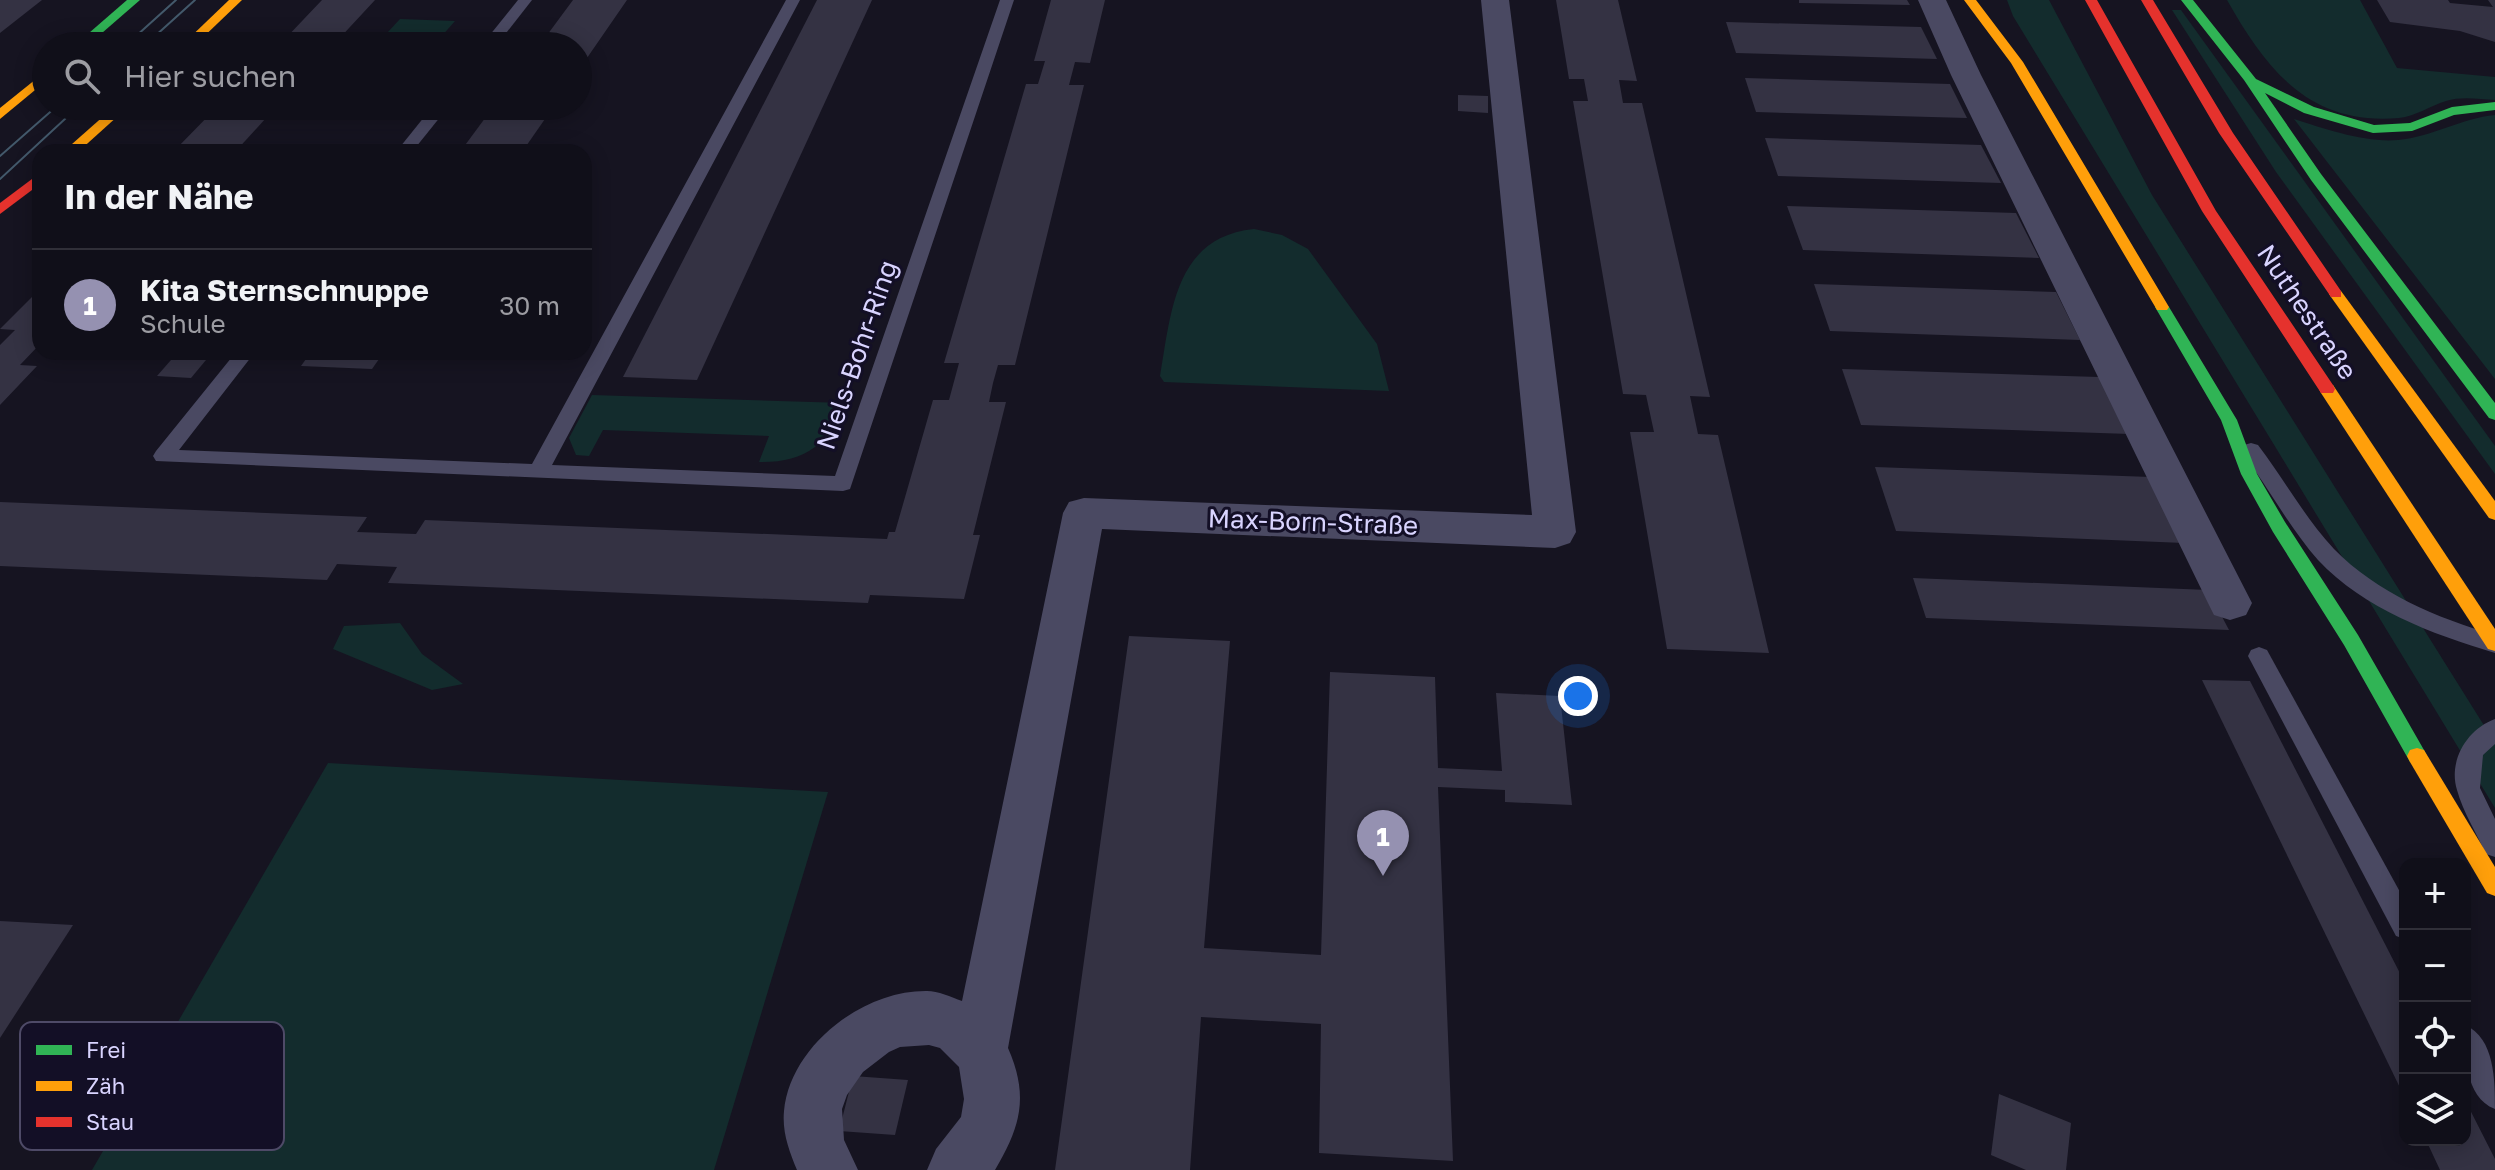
<!DOCTYPE html>
<html lang="de">
<head>
<meta charset="utf-8">
<style>
  :root { --surface:#100f19; --page:#191822; --text:#f1f3f6; --muted:#9c9ca2; --line:#302f38; --accent:#9591b1 }
  body { margin:0; font-family:"Golos Text",sans-serif; background:var(--page); color:var(--text) }
  .controls { position:absolute; right:24px; bottom:24px; display:grid; overflow:hidden; border-radius:16px; box-shadow:0 4px 20px #0003 }
  .controls button { width:72px; height:72px; display:grid; place-items:center; padding:0; border:0; border-bottom:2px solid var(--line); background:var(--surface); color:var(--text); font:40px sans-serif }
  .you { position:absolute; left:1578px; top:696px; width:28px; height:28px; margin:-20px; border:6px solid #fff; border-radius:50%; background:#1a73e8; box-shadow:0 0 0 12px #1a73e833 }
  .badge { display:grid; place-items:center; width:52px; height:52px; border-radius:50%; background:var(--accent); color:#fff; font-size:26px; font-weight:700 }
  .pin { position:absolute; translate:-50% -66px; filter:drop-shadow(0 2px 4px #0008) }
  .pin::after { content:''; position:absolute; top:42px; width:28px; height:24px; background:inherit; clip-path:polygon(0 0,100% 0,50% 100%) }
  .list { margin:0; padding:0; list-style:none }
  h2 { display:flex; justify-content:space-between; align-items:center; height:104px; margin:0; padding:0 32px; font-size:34px }
  h2 small { font-size:26px; font-weight:400; color:var(--muted) }
  .list li { display:grid; grid-template-columns:52px 1fr auto; gap:24px; align-items:center; box-sizing:border-box; height:112px; padding:0 32px; border-top:2px solid var(--line) }
  .list b { display:block; font-size:30px; white-space:nowrap }
  .list p { margin:0; font-size:26px; white-space:nowrap; color:var(--muted) }
  .list em { font-size:26px; font-style:normal; color:var(--muted) }
  .icon { flex:none; width:44px; height:44px; fill:none; stroke:currentColor; stroke-width:2; stroke-linecap:round; stroke-linejoin:round }
  .map { position:relative; flex:none; width:2495px; height:1170px; overflow:hidden }
  .search { position:absolute; background:var(--surface); box-shadow:0 4px 20px #0003; left:32px; top:32px; width:560px; height:88px; display:flex; align-items:center; gap:20px; box-sizing:border-box; padding:0 28px; border-radius:44px; color:var(--muted); font-size:30px }
  .panel { position:absolute; background:var(--surface); box-shadow:0 4px 20px #0003; left:32px; top:144px; width:560px; height:216px; border-radius:24px }
  .map>svg:first-child { display:block }
  .green { fill:#132c2d }
  .building { fill:#343243 }
  .lines { fill:none; stroke-linecap:round; stroke-linejoin:round }
  .lane { fill:#4a4962; fill-rule:evenodd }
  .street { fill:#4a4962; fill-rule:evenodd }
  .fast { fill:#30b455; fill-rule:evenodd }
  .slow { fill:#ff9f0a; fill-rule:evenodd }
  .jam { fill:#e5322d; fill-rule:evenodd }
  .tram { stroke:#43596b; stroke-width:2 }
  .labels { text-anchor:middle; stroke-width:6; stroke-linejoin:round; paint-order:stroke }
  .street-label { font-size:26px; fill:#d9d4ff; stroke:#130f26 }
  .key { fill:#130f26; stroke:#4e4a67; stroke-width:2 }
  .key-label { font-size:22px; fill:#d9d4ff }
</style>
</head>
<body>
<div class="map">
<svg width="2495" height="1170" viewBox="0 0 2495 1170">
  <rect width="100%" height="100%" fill="#161421"/>
  <g class="green">
    <polygon points="2007,0 2049,0 2152,195 2495,743 2495,808 2013,16"/>
    <path d="M2227 0H2360L2397 68 2495 77V100C2479 99 2461 96 2446 101 2430 106 2416 116 2399 118 2309 126 2266 69 2227 0Z"/>
    <polygon points="2172,10 2181,10 2495,446 2495,474 2276,172"/>
    <polygon points="400,19 455,21 433,46 376,45"/>
    <path d="M2495 115V379L2294 119C2325 129 2366 143 2398 140 2432 137 2462 118 2495 115Z"/>
    <path d="M1254 229 1282 235 1308 249 1377 344 1389 391 1164 382 1160 376C1171 314 1174 237 1254 229Z"/>
    <path d="M592 395 845 403C830 444 804 463 759 462L769 436 603 430 589 456 576 455 569 438Z"/>
    <polygon points="400,623 422,654 463,684 432,690 333,649 344,626"/>
    <polygon points="328,763 828,792 714,1170 92,1170"/>
  </g>
  <g class="building">
    <polygon points="0,0 42,0 0,33"/>
    <polygon points="322,0 375,0 337,41 324,41 319,46 289,46 295,40 284,40"/>
    <polygon points="573,0 627,0 578,71 578,46 539,46"/>
    <polygon points="817,0 872,0 697,380 623,377"/>
    <polygon points="1051,0 1105,0 1090,63 1075,62 1069,85 1084,85 1015,365 998,365 993,383 989,402 1006,402 973,535 980,535 964,599 870,595 868,603 388,583 397,567 337,564 327,580 0,566 0,502 367,517 357,532 416,534 425,520 887,539 889,532 895,532 933,400 949,400 959,363 944,363 1026,84 1038,84 1045,61 1034,61"/>
    <polygon points="1556,0 1618,0 1637,81 1619,80 1623,103 1642,103 1710,397 1690,396 1698,434 1718,435 1769,653 1667,649 1630,432 1654,432 1646,395 1623,394 1573,101 1588,101 1584,79 1569,79"/>
    <polygon points="1799,0 1907,0 1910,5 1799,3"/>
    <polygon points="2377,0 2448,0 2450,3 2493,7 2488,0 2495,0 2495,42 2460,31 2390,22"/>
    <polygon points="1726,22 1921,27 1937,59 1736,53"/>
    <polygon points="1745,78 1950,84 1967,118 1756,112"/>
    <polygon points="1458,95 1488,96 1488,113 1458,111"/>
    <polygon points="218,106 277,106 235,152 173,152"/>
    <polygon points="494,106 554,106 522,152 460,152"/>
    <polygon points="1765,138 1981,145 2001,183 1778,176"/>
    <polygon points="1787,206 2016,213 2039,258 1803,250"/>
    <polygon points="1814,284 2056,292 2080,340 1830,331"/>
    <polygon points="40,289 40,344 20,365 37,366 0,405 0,345 15,330 0,329"/>
    <polygon points="178,352 211,354 191,378 157,376"/>
    <polygon points="311,352 384,352 372,369 301,366"/>
    <polygon points="1842,369 2099,377 2130,434 1861,425"/>
    <polygon points="1875,467 2151,477 2184,543 1896,531"/>
    <polygon points="1913,578 2208,590 2229,630 1926,618"/>
    <polygon points="1129,636 1230,641 1204,948 1321,955 1330,672 1435,677 1438,768 1502,771 1496,693 1560,696 1572,805 1505,802 1505,790 1438,787 1453,1161 1319,1153 1321,1024 1201,1017 1190,1170 1055,1170"/>
    <polygon points="2202,680 2250,681 2405,983 2405,1098"/>
    <polygon points="0,921 73,925 0,1038"/>
    <polygon points="853,1076 908,1080 895,1135 839,1131"/>
    <polygon points="1999,1094 2071,1123 2066,1170 2026,1170 1991,1155"/>
    <polygon points="2465,1100 2495,1159 2495,1170 2440,1170 2426,1140 2465,1140"/>
  </g>
  <g class="lines">
    <g class="lane">
      <polygon points="518,0 532,0 496,46 481,46"/>
      <polygon points="786,0 800,0 552,465 835,476 1000,0 1014,0 850,489 843,491 156,461 153,456 156,451 236,352 255,352 179,450 532,464"/>
      <polygon points="433,106 449,106 412,152 396,152"/>
      <path d="M2251 443 2258 445C2284 479 2305 518 2334 549 2377 593 2437 618 2495 635V653C2432 634 2364 609 2318 560 2290 528 2269 489 2244 455L2241 450 2244 445Z"/>
      <polygon points="2259,647 2267,650 2405,901 2405,939 2396,936 2248,656 2251,650"/>
      <path d="M2495 719V744L2483 755 2480 788 2495 819V857L2486 854C2477 834 2463 812 2457 790 2448 761 2467 729 2495 719Z"/>
      <path d="M2465 1025C2495 1038 2495 1081 2495 1109 2464 1097 2465 1053 2465 1025Z"/>
    </g>
    <g class="street">
      <path d="M1481 0H1509L1576 532 1570 543 1555 548 1102 529 1008 1048C1029 1096 1021 1126 995 1170H927L936 1149 961 1117 964 1099 959 1067 940 1048 929 1045 900 1047 889 1052 863 1072 847 1095 842 1109 844 1140 858 1170H797C789 1151 782 1132 784 1111 790 1046 863 990 927 991 938 991 951 997 962 1001L1063 513 1069 502 1084 498 1532 515Z"/>
      <polygon points="1918,0 1946,0 1981,75 2252,603 2246,615 2230,620 2214,615 2208,603 1951,75"/>
    </g>
    <g class="fast">
      <polygon points="127,0 140,0 87,46 74,46"/>
      <polygon points="2181,0 2193,0 2256,79 2314,107 2374,125 2410,123 2452,107 2495,102 2495,110 2454,115 2412,131 2373,133 2304,113 2265,93 2321,174 2495,403 2495,420 2489,418 2311,180 2244,80"/>
      <polygon points="2162,302 2169,307 2237,420 2257,474 2285,522 2358,635 2424,750 2427,756 2424,762 2417,764 2410,762 2344,645 2273,532 2241,474 2221,420 2155,307"/>
    </g>
    <g class="slow">
      <polygon points="229,0 242,0 194,46 181,46"/>
      <polygon points="1964,0 1976,0 2023,62 2169,307 2167,310 2157,310 2011,63"/>
      <polygon points="46,71 46,81 0,119 0,108"/>
      <polygon points="115,106 129,106 78,152 63,152"/>
      <polygon points="2336,289 2341,291 2495,501 2495,520 2489,518 2331,297 2329,294"/>
      <polygon points="2327,384 2333,385 2495,629 2495,651 2488,649 2321,393 2319,389 2321,385"/>
      <polygon points="2417,748 2424,750 2495,867 2495,896 2487,893 2410,762 2407,756 2410,750"/>
    </g>
    <g class="jam">
      <polygon points="2085,0 2097,0 2216,211 2333,385 2335,389 2333,393 2321,393 2202,211"/>
      <polygon points="2141,0 2153,0 2233,133 2341,291 2341,297 2331,297 2219,133"/>
      <polygon points="40,173 40,184 0,214 0,203"/>
    </g>
    <g class="tram">
      <polyline points="125,46 176,0"/>
      <polyline points="144,46 195,0"/>
      <polyline points="0,156 57,106"/>
      <polyline points="0,179 79,106"/>
    </g>
  </g>
  <g class="labels">
    <g class="street-label">
      <text transform="translate(2307 312) rotate(56)" y="9">Nuthestraße</text>
      <text transform="translate(857 355) rotate(-71)" y="9">Niels-Bohr-Ring</text>
      <text transform="translate(1313 522) rotate(2)" y="9">Max-Born-Straße</text>
    </g>
  </g>
  <rect x="20" y="1022" width="264" height="128" rx="12" class="key"/>
  <rect x="36" y="1045" width="36" height="10" fill="#30b455"/>
  <rect x="36" y="1081" width="36" height="10" fill="#ff9f0a"/>
  <rect x="36" y="1117" width="36" height="10" fill="#e5322d"/>
  <g class="key-label">
    <text x="86" y="1058">Frei</text>
    <text x="86" y="1094">Zäh</text>
    <text x="86" y="1130">Stau</text>
  </g>
</svg>
<div class="controls">
<button>+</button>
<button>−</button>
<button><svg class="icon" aria-label="locate" viewBox="0 0 24 24"><circle cx="12" cy="12" r="6"/><path d="M12 2v4M12 18v4M2 12h4M18 12h4"/></svg></button>
<button><svg class="icon" aria-label="layers" viewBox="0 0 24 24"><path d="M12 4l9 5-9 5-9-5zM3 14l9 5 9-5"/></svg></button>
</div>
<div class="you"></div>
<div class="pin badge" style="left:1383px;top:876px">1</div>
<div class="search"><svg class="icon" aria-label="search" viewBox="0 0 24 24"><circle cx="10" cy="10" r="6"/><path d="M15 15l6 6"/></svg>Hier suchen</div>
<section class="panel">
<h2>In der Nähe<small></small></h2>
<ul class="list">
<li><span class="badge">1</span><div><b>Kita Sternschnuppe</b><p>Schule</p></div><em>30 m</em></li>
</ul>
</section>
</div>
</body>
</html>
